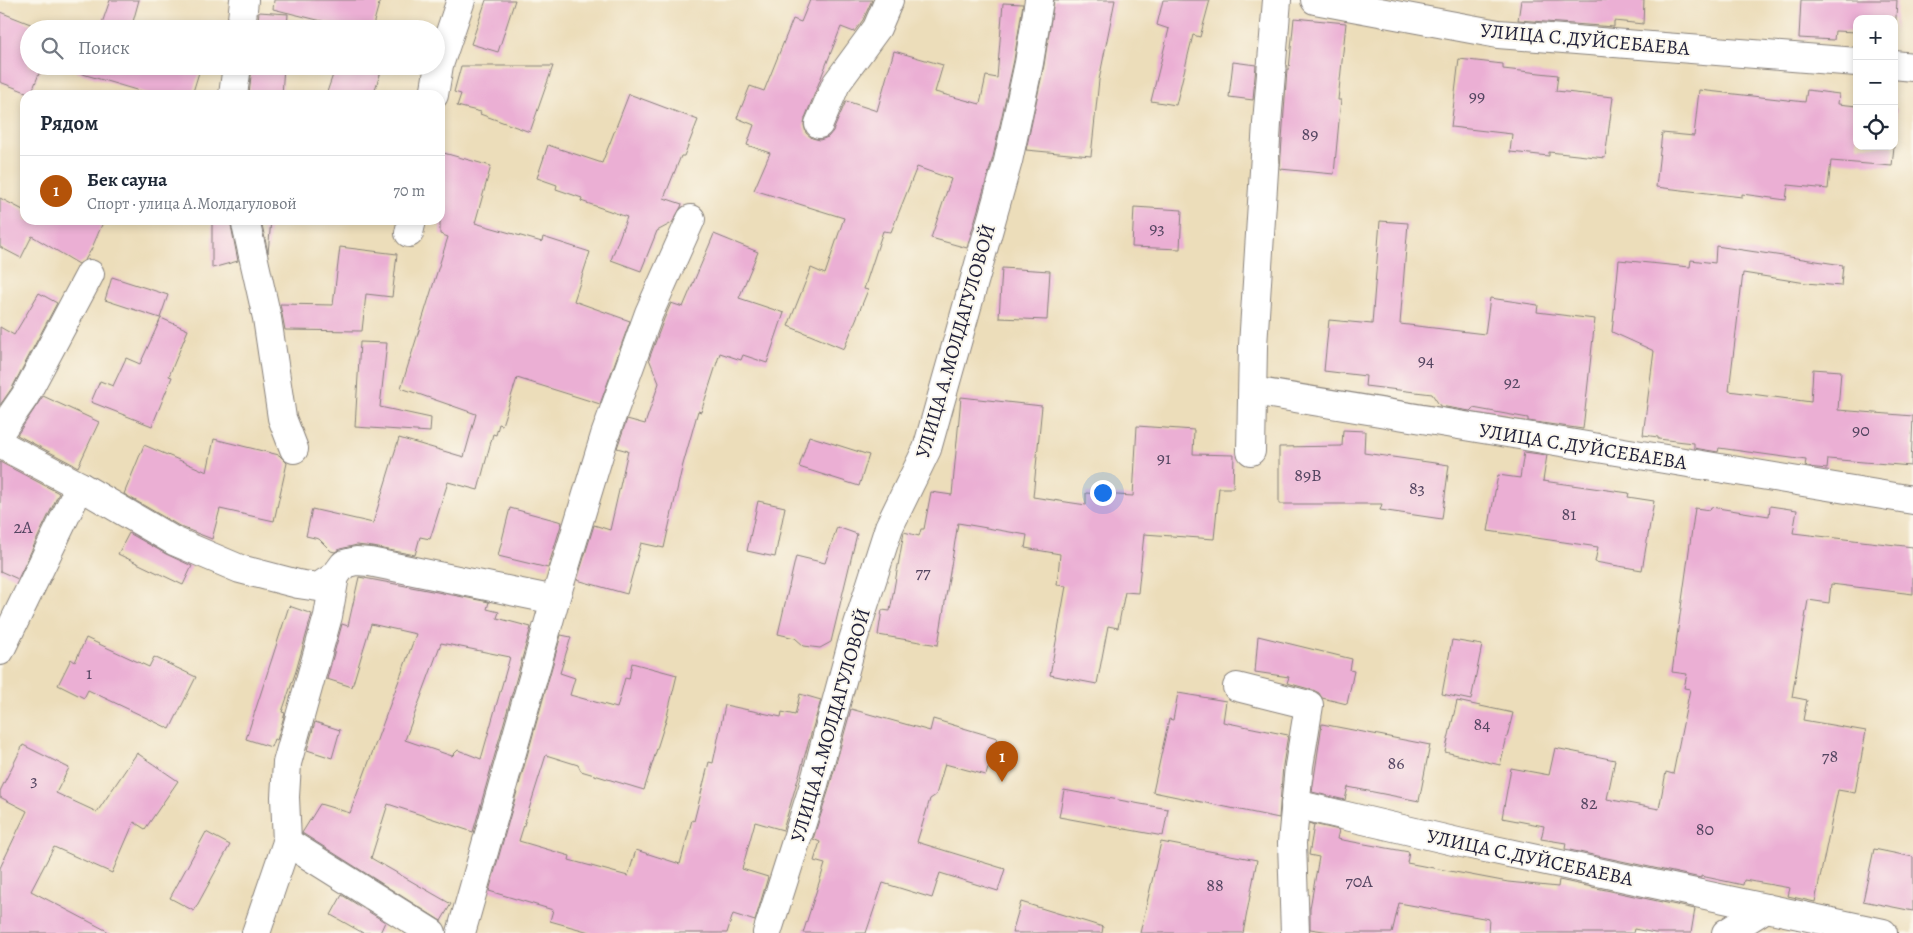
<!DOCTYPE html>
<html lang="ru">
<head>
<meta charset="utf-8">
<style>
  :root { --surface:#fff; --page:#f2f2f3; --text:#1f2937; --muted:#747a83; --line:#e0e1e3; --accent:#b45309 }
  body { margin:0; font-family:Alegreya,serif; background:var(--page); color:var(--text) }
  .controls { position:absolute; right:15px; top:15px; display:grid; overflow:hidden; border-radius:10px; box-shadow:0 2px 8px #0003 }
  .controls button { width:45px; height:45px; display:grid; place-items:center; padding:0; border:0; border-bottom:1px solid var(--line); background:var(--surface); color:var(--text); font:25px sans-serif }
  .you { position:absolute; left:1102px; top:492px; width:18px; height:18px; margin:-12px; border:4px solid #fff; border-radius:50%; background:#1a73e8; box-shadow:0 0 0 8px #1a73e833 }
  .badge { display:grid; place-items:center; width:32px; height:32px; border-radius:50%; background:var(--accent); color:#fff; font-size:16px; font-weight:700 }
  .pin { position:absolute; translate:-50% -41px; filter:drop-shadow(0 1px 2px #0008) }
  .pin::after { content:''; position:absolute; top:26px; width:18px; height:15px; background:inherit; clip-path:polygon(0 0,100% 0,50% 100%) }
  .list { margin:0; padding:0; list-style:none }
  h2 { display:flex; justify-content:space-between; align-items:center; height:65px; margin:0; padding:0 20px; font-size:21px }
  h2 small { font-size:16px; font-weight:400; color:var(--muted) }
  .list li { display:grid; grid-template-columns:32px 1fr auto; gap:15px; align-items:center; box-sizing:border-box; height:70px; padding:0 20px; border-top:1px solid var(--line) }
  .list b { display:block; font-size:19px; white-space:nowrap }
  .list p { margin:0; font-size:16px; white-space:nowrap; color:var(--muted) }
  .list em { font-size:16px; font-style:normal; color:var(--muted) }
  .icon { flex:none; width:28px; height:28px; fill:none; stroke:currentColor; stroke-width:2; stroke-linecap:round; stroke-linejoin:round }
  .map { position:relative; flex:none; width:1913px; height:933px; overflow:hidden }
  .search { position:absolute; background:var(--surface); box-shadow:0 2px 8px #0003; left:20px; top:20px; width:425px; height:55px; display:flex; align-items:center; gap:12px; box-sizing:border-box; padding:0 18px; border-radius:28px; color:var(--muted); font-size:19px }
  .panel { position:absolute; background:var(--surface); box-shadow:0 2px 8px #0003; left:20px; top:90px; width:425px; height:135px; border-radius:15px }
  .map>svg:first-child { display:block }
  .building { fill:#ebafd4; fill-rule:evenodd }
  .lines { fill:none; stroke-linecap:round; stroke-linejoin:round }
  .minor-casing { stroke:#87807a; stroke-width:30 }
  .minor { stroke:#fff; stroke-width:28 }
  .labels { text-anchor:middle; stroke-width:4; stroke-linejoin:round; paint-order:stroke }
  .number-label { font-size:18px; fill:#544561 }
  .street-label { font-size:20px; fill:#22223b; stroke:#fbf7ec }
</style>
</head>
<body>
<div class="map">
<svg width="1913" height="933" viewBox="0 0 1913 933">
  <rect width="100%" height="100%" fill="#fbf7ec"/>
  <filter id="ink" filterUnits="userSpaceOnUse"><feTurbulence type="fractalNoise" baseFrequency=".02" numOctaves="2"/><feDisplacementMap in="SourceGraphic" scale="10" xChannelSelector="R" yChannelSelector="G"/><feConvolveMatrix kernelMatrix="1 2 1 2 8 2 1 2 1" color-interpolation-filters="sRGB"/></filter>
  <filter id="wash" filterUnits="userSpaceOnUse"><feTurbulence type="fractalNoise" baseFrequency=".0096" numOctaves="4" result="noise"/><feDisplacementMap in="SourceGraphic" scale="20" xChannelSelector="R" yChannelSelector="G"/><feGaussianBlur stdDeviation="1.12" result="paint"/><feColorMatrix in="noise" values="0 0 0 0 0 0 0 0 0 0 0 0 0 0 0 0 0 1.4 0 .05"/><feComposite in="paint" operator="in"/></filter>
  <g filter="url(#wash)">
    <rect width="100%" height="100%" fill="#ecddba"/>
    <g id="blocks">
      <g class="building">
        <polygon points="110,0 139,0 131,29 100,29"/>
        <polygon points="274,0 380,0 372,29 354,29 273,9"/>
        <polygon points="486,0 515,0 498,52 471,44"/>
        <polygon points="810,0 872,0 863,20 854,32 841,27 805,118 804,125 806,133 812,138 820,140 828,137 833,131 846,101 877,111 894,51 943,65 935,92 980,104 986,76 997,78 1003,3 1023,4 1014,60 993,157 967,248 931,238 951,179 917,167 891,232 883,231 864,289 868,290 844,349 788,326 811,268 825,274 844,218 754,190 770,153 747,145 754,125 737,118 750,86 764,91 793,19 801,22"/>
        <polygon points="1054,0 1115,0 1099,80 1091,156 1026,150 1044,65"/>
        <polygon points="1163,0 1210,0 1200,37 1193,35 1176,105 1151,101 1169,29 1157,25"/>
        <polygon points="1521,0 1644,0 1643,24 1614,21 1614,27 1518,20"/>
        <polygon points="1801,0 1897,0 1895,34 1894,19 1857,19 1857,32 1835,31 1834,40 1799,38"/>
        <polygon points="0,12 43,29 29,29 29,66 42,66 31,94 0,82"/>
        <polygon points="259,12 288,14 287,29 257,29"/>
        <polygon points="1294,18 1346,23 1338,100 1341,100 1334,174 1280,169 1287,69 1289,69"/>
        <polygon points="1459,59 1503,64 1503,69 1558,75 1556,91 1613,97 1605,158 1549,152 1549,156 1510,152 1512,134 1451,127"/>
        <polygon points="1233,62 1256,65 1253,100 1229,97"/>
        <polygon points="77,66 201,66 192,95 153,95 76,72"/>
        <polygon points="252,66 284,66 282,95 249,95"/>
        <polygon points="336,66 383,66 373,95 326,95"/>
        <polygon points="461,66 553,66 530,132 480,114 481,112 457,106 461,94 454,92"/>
        <polygon points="1699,90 1805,102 1807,90 1839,94 1838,104 1857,106 1857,146 1894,146 1892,166 1831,161 1828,189 1788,185 1786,200 1742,194 1742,197 1656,187 1662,133 1694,136"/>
        <polygon points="629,94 698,120 684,156 681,156 664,198 682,204 681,207 672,223 657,231 641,271 611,260 627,217 581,201 582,198 556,189 557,185 537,178 548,145 602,163"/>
        <polygon points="1894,109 1897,109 1894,144"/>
        <polygon points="440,152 491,166 475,223 542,242 543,237 590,252 574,301 630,321 600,404 517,378 502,425 499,424 496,435 493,434 478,490 448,482 430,539 420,537 415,555 373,547 357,545 340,549 335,552 331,551 319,539 306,536 312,509 373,523 399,438 464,457 476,414 401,388 448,237 440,234"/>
        <polygon points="0,198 25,211 25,220 104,220 91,250 85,260 79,264 32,236 21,258 0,247"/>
        <polygon points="1134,207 1182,210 1180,249 1132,247"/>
        <polygon points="212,220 230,220 238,261 212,268"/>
        <polygon points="261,220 271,220 268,253"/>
        <polygon points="1380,221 1408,223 1400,324 1485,334 1490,298 1538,305 1537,312 1595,319 1583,429 1528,421 1528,418 1473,408 1470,411 1440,406 1432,394 1365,386 1366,376 1324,371 1329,320 1372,324"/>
        <polygon points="714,234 758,252 739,298 784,313 767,363 743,355 741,360 720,353 701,412 698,411 682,468 664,548 641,543 627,594 577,580 594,525 610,530 628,451 617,448 627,419 645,424 659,383 649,359 664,319 671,303 683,307"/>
        <polygon points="1716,246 1843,265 1841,286 1806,283 1743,273 1729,391 1811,402 1813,369 1841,371 1838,410 1913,416 1911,466 1828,459 1827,469 1808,467 1805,466 1806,460 1719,448 1718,452 1694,448 1694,443 1658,439 1658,437 1643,435 1654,351 1612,332 1619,260 1690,267 1691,260 1715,263"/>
        <polygon points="340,247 397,254 392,297 366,294 362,331 285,330 280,304 333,305"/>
        <polygon points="1002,268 1050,271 1047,320 999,318"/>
        <polygon points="112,277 168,295 160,318 105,300"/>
        <polygon points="39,293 57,303 12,388 0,405 0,327 14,335"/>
        <polygon points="161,318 188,330 169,376 172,377 152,426 91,402 100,381 113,386 126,358 140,364"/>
        <polygon points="360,342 387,343 380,407 431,418 430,432 355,427"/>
        <polygon points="43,396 99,422 78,467 17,435"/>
        <polygon points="961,397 1042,406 1033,497 1086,505 1086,493 1133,496 1137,426 1194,430 1193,454 1234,455 1233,488 1219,488 1214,539 1144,534 1138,593 1125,592 1118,628 1108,626 1097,684 1050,675 1066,586 1057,585 1060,554 1025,548 1027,535 958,523 938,645 878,635 882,610 890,611 904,532 919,536 921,529 924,529 931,492 952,495"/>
        <polygon points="1343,430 1365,431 1364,453 1449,465 1442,519 1380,510 1382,504 1279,504 1279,447 1342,446"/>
        <polygon points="809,436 869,455 859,486 799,467"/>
        <polygon points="214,439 279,455 287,463 274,521 220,509 212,539 181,527 124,494 144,445 207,472"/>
        <polygon points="1524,452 1547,455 1543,481 1629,493 1628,497 1654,501 1642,570 1595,562 1598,547 1488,531 1498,475 1520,478"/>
        <polygon points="0,462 59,493 18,579 0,571"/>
        <polygon points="758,501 785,507 775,557 747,551"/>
        <polygon points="1770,506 1797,510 1793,533 1913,547 1913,594 1831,584 1829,603 1808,600 1792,697 1807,700 1803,720 1866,731 1855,793 1838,790 1815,902 1788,896 1790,888 1744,880 1743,885 1701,876 1701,878 1565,849 1566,843 1541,839 1544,826 1502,818 1511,768 1549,775 1555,748 1615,760 1607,799 1659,809 1666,772 1673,774 1690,689 1684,688 1687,674 1672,672 1695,508 1710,510 1711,507 1769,516"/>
        <polygon points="510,508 562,522 548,568 498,556"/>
        <polygon points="837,527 857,534 831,642 820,648 804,646 795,638 778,634 796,556 825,563"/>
        <polygon points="129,533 166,554 192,566 183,585 118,554"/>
        <path d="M359 577 489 602 487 609 499 612 497 618 531 627 473 832 388 804 371 858 451 904 441 921 302 833 320 804 350 813 416 634 371 624 352 687 327 679 342 624 348 626ZM441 643 510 657 481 759 458 750 452 756 405 740Z"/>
        <polygon points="289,606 312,614 296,671 282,712 285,713 277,740 274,739 271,747 246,739"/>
        <polygon points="561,635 571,637 560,673 575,678 570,695 617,708 625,678 629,679 632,663 677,675 666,720 644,790 581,771 578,765 546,755 519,841 570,856 569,860 628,876 636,850 680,864 692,820 694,821 709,762 713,763 725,705 781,717 782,712 795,715 800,694 821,700 783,830 755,822 742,869 768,877 755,921 733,914 727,933 593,933 550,921 553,910 489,891"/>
        <polygon points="1258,636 1352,659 1350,670 1354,671 1347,704 1322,698 1319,693 1313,690 1287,683 1289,677 1255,672"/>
        <polygon points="86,638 149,667 154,657 196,677 170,729 88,690 84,698 58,685 71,659 75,662"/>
        <polygon points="1452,640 1482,645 1471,700 1442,694"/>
        <polygon points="1178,693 1226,701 1223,722 1288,735 1283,765 1279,818 1153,792 1169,719 1173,720"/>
        <polygon points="1457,701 1513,713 1500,765 1445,752"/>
        <polygon points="851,709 930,731 933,719 997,738 986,775 945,764 936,795 930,799 917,842 1005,869 998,891 940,873 932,898 883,883 866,933 803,933 825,864 814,861 820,842 813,839 828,792"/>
        <polygon points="315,722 340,730 332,758 307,750"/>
        <polygon points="1322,724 1430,745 1419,801 1348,787 1345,800 1312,792"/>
        <polygon points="23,745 69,768 56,793 97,812 137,753 178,781 145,829 134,822 112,873 54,847 31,891 111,933 0,933 0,868 27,811 0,797 0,791"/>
        <polygon points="1064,790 1168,809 1163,836 1059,817"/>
        <polygon points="1309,823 1339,830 1337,839 1409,852 1407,863 1508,882 1558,887 1559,880 1695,909 1691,933 1655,933 1634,929 1633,933 1488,933 1489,919 1399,903 1392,933 1337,933 1310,929 1310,908 1319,857 1309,855 1314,825"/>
        <polygon points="206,832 230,845 194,911 170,898"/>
        <polygon points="1161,842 1257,860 1243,933 1140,933"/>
        <polygon points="1874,849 1913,857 1913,911 1863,901"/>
        <polygon points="342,895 385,922 380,933 363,933 331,915"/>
        <polygon points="1021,902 1103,927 1102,933 1012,933"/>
      </g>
    </g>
  </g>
  <g filter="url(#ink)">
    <use href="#blocks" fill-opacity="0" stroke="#87807a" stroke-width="1"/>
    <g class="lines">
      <g class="minor-casing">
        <g id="minor">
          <polyline points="1315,0 1498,34 1857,62"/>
          <polyline points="241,29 244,0"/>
          <polyline points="1894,65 1913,67"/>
          <polyline points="233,95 237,66"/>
          <polyline points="434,95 439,65 461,0"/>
          <polyline points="819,124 836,84 877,28 889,0"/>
          <polyline points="245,220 267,318 282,418 294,449"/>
          <polyline points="409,233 412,220"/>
          <polyline points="1253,391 1913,500"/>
          <polyline points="0,432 25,396 90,274"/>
          <polyline points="0,444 80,486 174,541 240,569 298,584 318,587 335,576 344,564 356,561 370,562 555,600"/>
          <polyline points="1251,451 1253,346 1267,123 1277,0"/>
          <polyline points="0,651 80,486"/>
          <polyline points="1237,687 1309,705 1299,766 1292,843 1295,933"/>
          <polyline points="1295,804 1462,843 1883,933"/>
          <polyline points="287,842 432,933"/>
          <polyline points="256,933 287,842 285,797 287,763 328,616 335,576"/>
          <polyline points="461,933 555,600 605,435 649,313 691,219"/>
          <polyline points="767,933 813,788 853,640 889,527 927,449 1008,161 1029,63 1039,0"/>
          <polyline points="1726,933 1766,908"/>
        </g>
      </g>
      <use href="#minor" class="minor"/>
    </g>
  </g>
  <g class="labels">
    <g class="number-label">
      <text x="1477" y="102">99</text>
      <text x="1310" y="140">89</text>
      <text x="1157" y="234">93</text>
      <text x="1426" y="366">94</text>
      <text x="1512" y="388">92</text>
      <text x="1861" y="436">90</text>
      <text x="1164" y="464">91</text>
      <text x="1308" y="481">89В</text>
      <text x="1417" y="494">83</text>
      <text x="1569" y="520">81</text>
      <text x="23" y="533">2А</text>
      <text x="923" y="578">77</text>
      <text x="89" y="679">1</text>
      <text x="1482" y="730">84</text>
      <text x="1830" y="762">78</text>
      <text x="1396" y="769">86</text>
      <text x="34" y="786">3</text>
      <text x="1589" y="809">82</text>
      <text x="1705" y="835">80</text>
      <text x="1359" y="887">70А</text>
      <text x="1215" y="891">88</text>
    </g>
    <g class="street-label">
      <text transform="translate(1585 39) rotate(5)" y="7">УЛИЦА С.ДУЙСЕБАЕВА</text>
      <text transform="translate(955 341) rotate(-74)" y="7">УЛИЦА А.МОЛДАГУЛОВОЙ</text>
      <text transform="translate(1583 446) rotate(9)" y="7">УЛИЦА С.ДУЙСЕБАЕВА</text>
      <text transform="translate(830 725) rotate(-74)" y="7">УЛИЦА А.МОЛДАГУЛОВОЙ</text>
      <text transform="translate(1530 857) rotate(12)" y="7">УЛИЦА С.ДУЙСЕБАЕВА</text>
    </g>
  </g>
</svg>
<div class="controls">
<button>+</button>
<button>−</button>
<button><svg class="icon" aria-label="locate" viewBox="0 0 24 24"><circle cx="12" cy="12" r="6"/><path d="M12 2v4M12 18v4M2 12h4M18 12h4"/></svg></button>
</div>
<div class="you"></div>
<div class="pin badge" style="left:1002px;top:782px">1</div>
<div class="search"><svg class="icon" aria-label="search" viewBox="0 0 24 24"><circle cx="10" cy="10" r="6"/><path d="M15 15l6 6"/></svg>Поиск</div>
<section class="panel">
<h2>Рядом<small></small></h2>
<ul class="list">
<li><span class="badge">1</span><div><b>Бек сауна</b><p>Спорт · улица А.Молдагуловой</p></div><em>70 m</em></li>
</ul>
</section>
</div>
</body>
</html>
